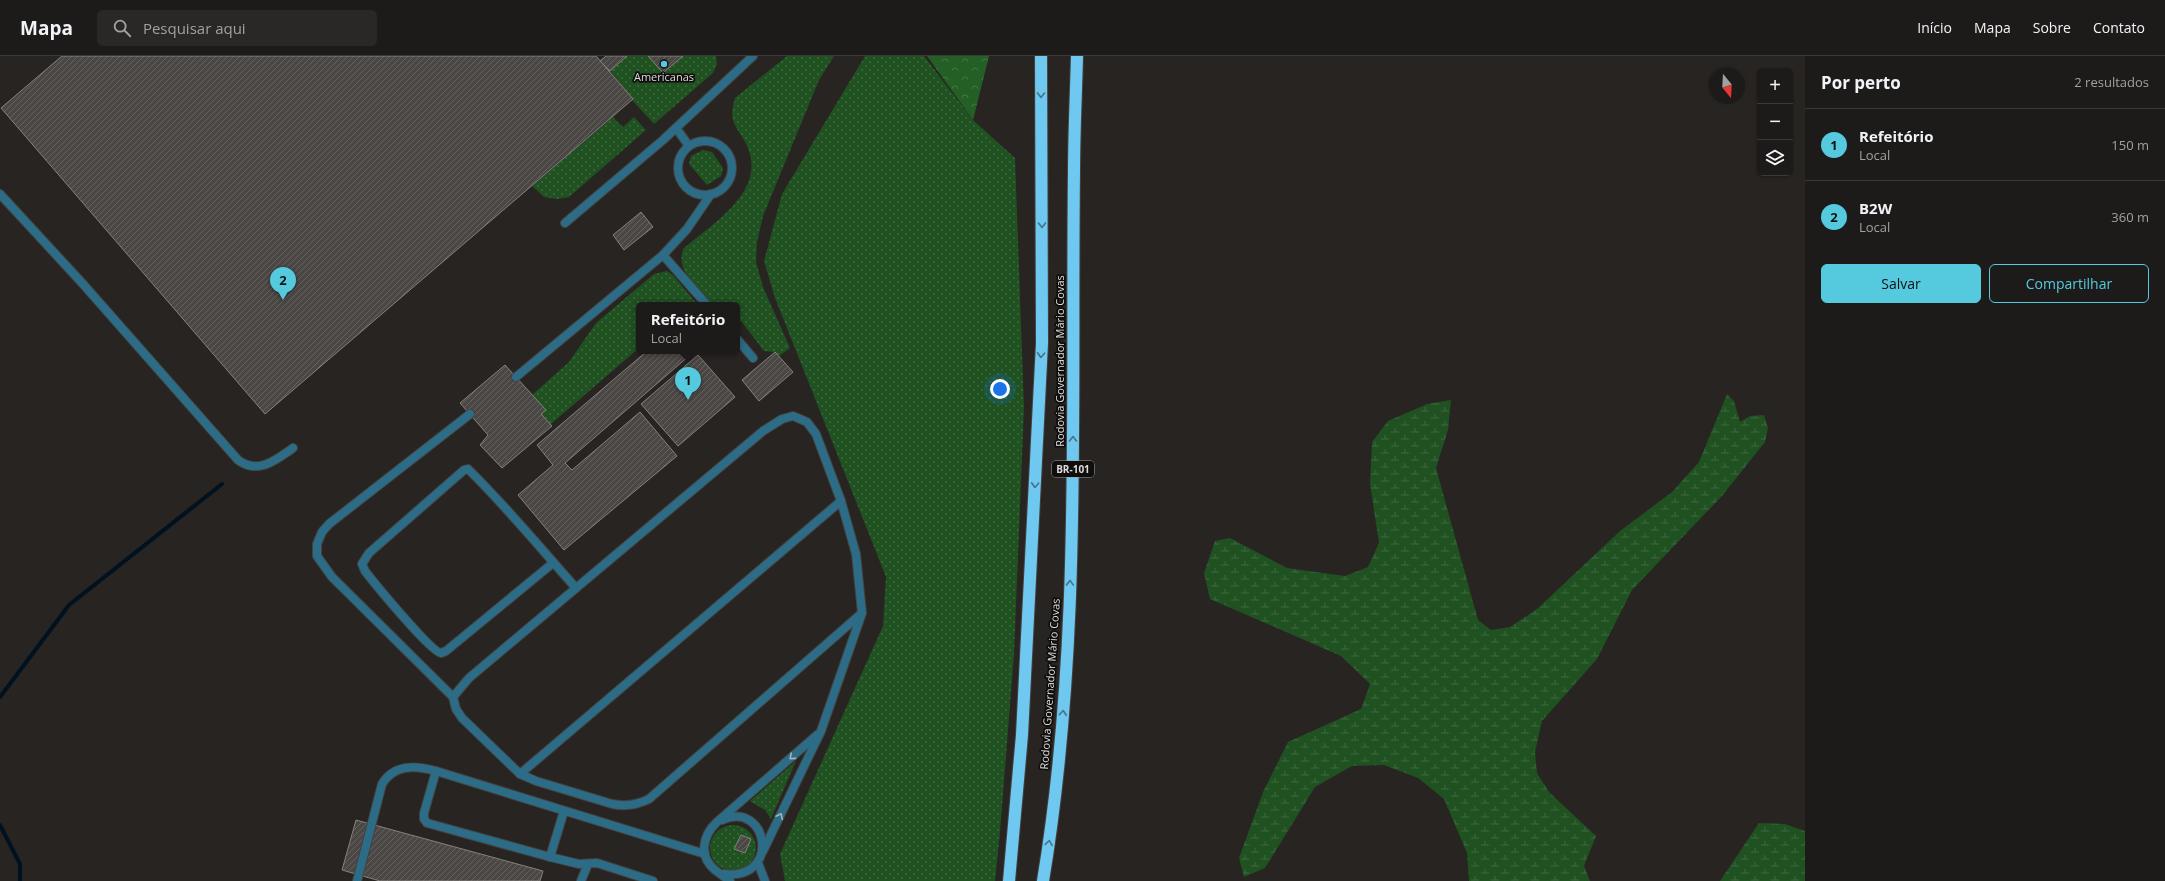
<!DOCTYPE html>
<html lang="pt">
<head>
<meta charset="utf-8">
<style>
  :root { --surface:#1d1b1a; --page:#2a2827; --text:#f1f3f6; --muted:#a0a1a2; --line:#3b3939; --accent:#55cadf }
  body { margin:0; font-family:"Open Sans",sans-serif; background:var(--page); color:var(--text) }
  .controls { position:absolute; right:12px; top:12px; display:grid; overflow:hidden; border-radius:6px; box-shadow:0 1px 3px #0004 }
  .controls button { width:36px; height:36px; display:grid; place-items:center; padding:0; border:0; border-bottom:1px solid var(--line); background:var(--surface); color:var(--text); font:20px sans-serif }
  .compass { position:absolute; left:1709px; top:12px; width:36px; height:36px; border-radius:50%; background:var(--surface); box-shadow:0 1px 3px #0004; rotate:162deg }
  .you { position:absolute; left:1000px; top:333px; width:14px; height:14px; margin:-10px; border:3px solid #fff; border-radius:50%; background:#1a73e8; box-shadow:0 0 0 6px #1a73e833 }
  .badge { display:grid; place-items:center; width:26px; height:26px; border-radius:50%; background:var(--accent); color:#111; font-size:13px; font-weight:700 }
  .pin { position:absolute; translate:-50% -33px; filter:drop-shadow(0 1px 2px #0008) }
  .pin::after { content:''; position:absolute; top:21px; width:14px; height:12px; background:inherit; clip-path:polygon(0 0,100% 0,50% 100%) }
  .popup { position:absolute; left:636px; top:246px; width:104px; height:52px; box-sizing:border-box; display:grid; place-content:center; border-radius:6px; background:var(--surface); filter:drop-shadow(0 1px 3px #0005); font-size:13px; white-space:nowrap; color:var(--muted) }
  .popup b { font-size:15px; color:var(--text) }
  .popup::after { content:''; position:absolute; left:50%; top:100%; margin-left:-8px; border:8px solid transparent; border-top-color:var(--surface) }
  .list { margin:0; padding:0; list-style:none }
  h2 { display:flex; justify-content:space-between; align-items:center; height:52px; margin:0; padding:0 16px; font-size:17px }
  h2 small { font-size:13px; font-weight:400; color:var(--muted) }
  .list li { display:grid; grid-template-columns:26px 1fr auto; gap:12px; align-items:center; box-sizing:border-box; height:72px; padding:0 16px; border-top:1px solid var(--line) }
  .list b { display:block; font-size:15px; white-space:nowrap }
  .list p { margin:0; font-size:13px; white-space:nowrap; color:var(--muted) }
  .list em { font-size:13px; font-style:normal; color:var(--muted) }
  .actions { display:flex; gap:8px; padding:12px 16px }
  .actions a { flex:1; padding:9px 0; border:1px solid var(--accent); border-radius:6px; text-align:center; font-size:14px; color:var(--accent) }
  .actions .main { background:var(--accent); color:#111 }
  .icon { flex:none; width:22px; height:22px; fill:none; stroke:currentColor; stroke-width:2; stroke-linecap:round; stroke-linejoin:round }
  .map { position:relative; flex:none; width:1805px; height:825px; overflow:hidden }
  header { display:flex; align-items:center; gap:24px; box-sizing:border-box; height:56px; padding:0 20px; background:var(--surface); border-bottom:1px solid var(--line) }
  header strong { font-size:19px }
  nav { display:flex; gap:22px; margin-inline-start:auto; font-size:14px }
  .search { width:280px; height:36px; background:var(--page); display:flex; align-items:center; gap:10px; box-sizing:border-box; padding:0 14px; border-radius:6px; color:var(--muted); font-size:15px }
  main { display:flex }
  aside { flex:1; background:var(--surface) }
  .map>svg:first-child { display:block }
  .grass { fill:url(#grass-dots) }
  .forest { fill:url(#forest-crowns) }
  .wetland { fill:url(#wetland-marsh) }
  .lines { fill:none; stroke-linecap:round; stroke-linejoin:round }
  .stream { stroke:#001120; stroke-width:4 }
  .building { fill:url(#building-hatch); stroke:#85827e }
  .lane-casing { stroke:#44413f; stroke-width:10 }
  .highway-casing { stroke:#44413f; stroke-width:14 }
  .lane { stroke:#2d6c86; stroke-width:8 }
  .highway { stroke:#6fc8ef; stroke-width:12 }
  .oneway { stroke:#447489 }
  .oneway2 { stroke:#a0b5bd }
  .poi-dot { fill:#55cadf; stroke:#0f0e0d; stroke-width:1.5 }
  .labels { text-anchor:middle; stroke-width:3.5; stroke-linejoin:round; paint-order:stroke }
  .shield { fill:#0f0e0d; stroke:#a09e9c; stroke-width:1 }
  .shield-label { font-size:10px; font-weight:bold; fill:#dedcda }
  .poi-label { font-size:11px; fill:#dedcda; stroke:#0f0e0d }
  .street-label { font-size:11px; fill:#dedcda; stroke:#0f0e0d }
</style>
</head>
<body>
<header>
<strong>Mapa</strong>
<div class="search"><svg class="icon" aria-label="search" viewBox="0 0 24 24"><circle cx="10" cy="10" r="6"/><path d="M15 15l6 6"/></svg>Pesquisar aqui</div>
<nav><a>Início</a><a>Mapa</a><a>Sobre</a><a>Contato</a></nav>
</header>
<main>
<div class="map">
<svg width="1805" height="825" viewBox="0 0 1805 825">
  <defs>
    <pattern id="grass-dots" width="8" height="8" patternUnits="userSpaceOnUse"><rect width="8" height="8" fill="#1f5121"/><path d="M2 2h.1M6 6h.1" fill="none" stroke="#3f6941" stroke-width="1.8" stroke-linecap="round"/></pattern>
    <pattern id="forest-crowns" width="20" height="18" patternUnits="userSpaceOnUse"><rect width="20" height="18" fill="#246026"/><path d="M2 6a3 3 0 1 1 6 0M12 15a3 3 0 1 1 6 0" fill="none" stroke="#437645"/></pattern>
    <pattern id="wetland-marsh" width="20" height="14" patternUnits="userSpaceOnUse"><rect width="20" height="14" fill="#1f5121"/><path d="M1 5h8M5 5V1M11 12h8M15 12V8" fill="none" stroke="#3f6941"/></pattern>
    <pattern id="building-hatch" width="6" height="6" patternUnits="userSpaceOnUse"><rect width="6" height="6" fill="#4a4744"/><path d="M-1 1l2-2M0 6l6-6M5 7l2-2" fill="none" stroke="#64615e"/></pattern>
  </defs>
  <rect width="100%" height="100%" fill="#272422"/>
  <g class="grass">
    <polygon points="627,0 716,0 717,8 713,17 654,68 632,44 633,43 610,15"/>
    <path d="M787 0H834L819 24 763 160 757 186 756 206 763 231 790 292 779 300 775 296 764 295 741 265 737 267V249H713C700 233 673 214 684 192 715 166 772 132 744 84 733 66 729 64 735 42Z"/>
    <polygon points="865,0 924,0 973,64 1015,102 1024,352 1014,598 1000,776 995,825 785,825 780,798 883,570 886,521 775,242 764,205 782,138"/>
    <polygon points="613,61 623,71 634,61 646,74 569,141 557,143 544,141 532,130"/>
    <polygon points="703,94 712,96 723,112 721,120 707,129 689,108 691,100"/>
    <polygon points="667,215 673,219 698,249 639,249 639,292 551,368 541,358 546,354 532,339 569,306 596,267 654,218"/>
    <polygon points="796,705 771,763 765,754 750,745"/>
    <circle cx="733" cy="792" r="23"/>
  </g>
  <polygon class="forest" points="927,0 989,0 973,64"/>
  <g class="wetland">
    <polygon points="1727,338 1734,345 1740,366 1750,360 1764,359 1768,372 1765,386 1722,440 1632,534 1597,603 1542,665 1535,696 1537,717 1549,736 1596,780 1584,810 1590,825 1469,825 1467,797 1444,743 1418,722 1384,709 1352,710 1315,731 1265,812 1244,821 1239,802 1263,736 1288,686 1361,653 1370,628 1341,600 1210,543 1204,517 1215,485 1230,482 1287,512 1345,520 1368,511 1379,487 1370,428 1372,386 1388,365 1427,348 1451,344 1448,374 1436,412 1478,564 1491,574 1510,571 1537,553 1620,475 1672,436 1699,406"/>
    <polygon points="1759,767 1785,768 1805,775 1805,825 1720,825"/>
  </g>
  <g class="lines">
    <g class="stream">
      <polyline points="0,641 69,549 222,428"/>
      <polyline points="0,769 20,808 20,825"/>
    </g>
  </g>
  <g class="building">
    <polygon points="62,0 596,0 633,43 265,358 1,52"/>
    <polygon points="606,0 627,0 610,15 600,5"/>
    <polygon points="648,0 683,0 663,17"/>
    <polygon points="641,156 653,171 624,194 613,179"/>
    <polygon points="647,295 686,295 690,299 565,407 572,414 640,356 677,400 564,494 518,439 553,409 537,389"/>
    <polygon points="775,296 793,316 759,345 742,324"/>
    <polygon points="698,299 735,341 678,390 641,348"/>
    <polygon points="505,309 546,354 541,358 552,370 502,412 480,389 488,379 460,347"/>
    <polygon points="356,764 543,815 540,825 380,825 342,814"/>
    <polygon points="741,779 751,783 745,797 734,793"/>
  </g>
  <g class="lines">
    <g class="lane-casing">
      <g id="lane">
        <polyline points="676,72 689,90"/>
        <circle cx="705" cy="112" r="27"/>
        <path d="M0 138 83 228 238 404C258 419 276 404 293 392"/>
        <polyline points="565,167 663,84 753,0"/>
        <polyline points="663,199 707,249"/>
        <polyline points="737,283 753,302"/>
        <polyline points="516,321 663,199 687,173 711,138"/>
        <path d="M553 507 446 595 441 597C431 596 375 528 365 515L362 508 369 497 464 414 468 413C506 450 541 493 576 532"/>
        <polyline points="453,641 332,521 317,500 317,488 322,476 329,468 470,358"/>
        <polyline points="436,715 424,757 424,763 427,767 550,801"/>
        <polyline points="520,718 841,445"/>
        <polyline points="564,755 550,801 579,808 597,807 653,825"/>
        <path d="M722 764C768 743 782 825 724 818"/>
        <path d="M763 795 821 675 862 557 856 498 841 445 816 378 807 366 793 360 782 363 763 375 469 622 453 641 456 653 462 662 520 718 536 725 612 748C626 751 637 749 649 743L862 557"/>
        <polyline points="758,807 765,825"/>
        <path d="M357 825 382 728C394 708 415 709 436 715L705 798"/>
        <polyline points="581,825 588,808"/>
        <path d="M730 825C725 821 720 818 715 814 698 800 703 779 717 766L817 679"/>
      </g>
    </g>
    <g class="highway-casing">
      <g id="highway">
        <polyline points="1009,825 1022,679 1042,287 1041,0"/>
        <path d="M1043 825C1082 591 1071 353 1074 116 1074 78 1076 39 1077 0"/>
      </g>
    </g>
    <use href="#lane" class="lane"/>
    <use href="#highway" class="highway"/>
  </g>
  <defs><path id="oneway-chevron" d="M-2-3.5L2.5 0L-2 3.5" fill="none" stroke-width="1.6" stroke-linecap="round" stroke-linejoin="round"/></defs>
  <g class="oneway">
    <use href="#oneway-chevron" transform="translate(1041 39) rotate(91)"/>
    <use href="#oneway-chevron" transform="translate(1042 169) rotate(89)"/>
    <use href="#oneway-chevron" transform="translate(1041 299) rotate(93)"/>
    <use href="#oneway-chevron" transform="translate(1073 383) rotate(-90)"/>
    <use href="#oneway-chevron" transform="translate(1035 429) rotate(93)"/>
    <use href="#oneway-chevron" transform="translate(1070 527) rotate(-88)"/>
    <use href="#oneway-chevron" transform="translate(1063 657) rotate(-85)"/>
    <use href="#oneway-chevron" transform="translate(1049 787) rotate(-81)"/>
  </g>
  <g class="oneway2">
    <use href="#oneway-chevron" transform="translate(792 701) rotate(139)"/>
    <use href="#oneway-chevron" transform="translate(780 760) rotate(-64)"/>
  </g>
  <circle class="poi-dot" cx="664" cy="8" r="4"/>
  <g class="labels">
    <rect class="shield" x="1052" y="405" width="42" height="16" rx="3"/>
    <g class="shield-label">
      <text x="1073" y="417">BR-101</text>
    </g>
    <g class="poi-label">
      <text x="664" y="25">Americanas</text>
    </g>
    <g class="street-label">
      <text transform="translate(1060 305) rotate(-90)" y="4">Rodovia Governador Mário Covas</text>
      <text transform="translate(1050 628) rotate(-86)" y="4">Rodovia Governador Mário Covas</text>
    </g>
  </g>
</svg>
<div class="controls">
<button>+</button>
<button>−</button>
<button><svg class="icon" aria-label="layers" viewBox="0 0 24 24"><path d="M12 4l9 5-9 5-9-5zM3 14l9 5 9-5"/></svg></button>
</div>
<svg class="compass" viewBox="-18 -18 36 36"><path d="M0-13l5 13h-10z" fill="#e53935"/><path d="M0 13l5-13h-10z" fill="#a0a1a2"/></svg>
<div class="you"></div>
<div class="pin badge" style="left:688px;top:344px">1</div>
<div class="popup"><b>Refeitório</b>Local</div>
<div class="pin badge" style="left:283px;top:244px">2</div>
</div>
<aside>
<h2>Por perto<small>2 resultados</small></h2>
<ul class="list">
<li><span class="badge">1</span><div><b>Refeitório</b><p>Local</p></div><em>150 m</em></li>
<li><span class="badge">2</span><div><b>B2W</b><p>Local</p></div><em>360 m</em></li>
</ul>
<div class="actions"><a class="main">Salvar</a><a>Compartilhar</a></div>
</aside>
</main>
</body>
</html>
